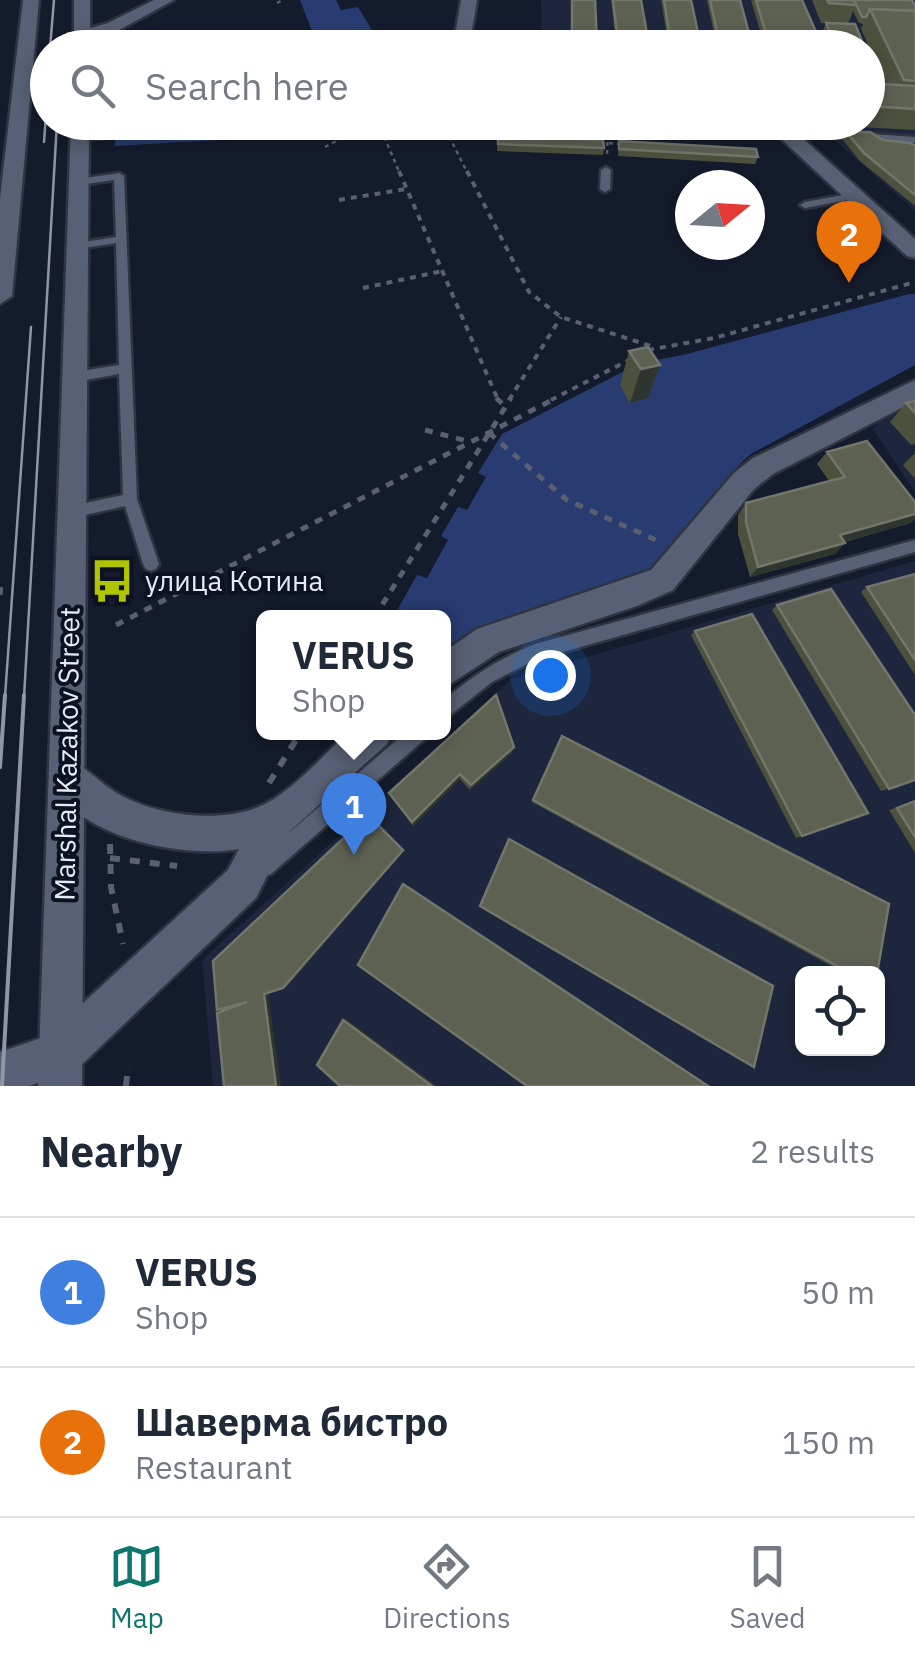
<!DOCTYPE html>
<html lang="en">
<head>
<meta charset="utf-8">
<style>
  :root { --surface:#fff; --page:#f2f2f3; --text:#1f2937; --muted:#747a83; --line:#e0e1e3; --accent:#0f766e }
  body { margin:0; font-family:"IBM Plex Sans",sans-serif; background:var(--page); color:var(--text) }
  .controls { position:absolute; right:30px; bottom:30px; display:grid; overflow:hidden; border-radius:15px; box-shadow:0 5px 15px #0003 }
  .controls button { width:90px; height:90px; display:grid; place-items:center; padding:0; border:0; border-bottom:2px solid var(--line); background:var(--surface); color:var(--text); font:50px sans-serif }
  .compass { position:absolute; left:675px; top:170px; width:90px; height:90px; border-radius:50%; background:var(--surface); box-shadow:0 5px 15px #0003; rotate:72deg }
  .you { position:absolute; left:550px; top:675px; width:35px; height:35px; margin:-25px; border:8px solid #fff; border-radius:50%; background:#1a73e8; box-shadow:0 0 0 15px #1a73e833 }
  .badge { display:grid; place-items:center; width:65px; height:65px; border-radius:50%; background:var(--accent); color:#fff; font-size:32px; font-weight:700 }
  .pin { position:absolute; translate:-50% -82px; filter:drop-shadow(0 2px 5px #0008) }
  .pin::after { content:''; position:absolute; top:52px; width:35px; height:30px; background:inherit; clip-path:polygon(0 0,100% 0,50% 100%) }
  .popup { position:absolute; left:256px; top:610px; width:195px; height:130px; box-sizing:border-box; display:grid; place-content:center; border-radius:15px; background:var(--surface); filter:drop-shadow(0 2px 8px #0005); font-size:32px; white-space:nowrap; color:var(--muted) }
  .popup b { font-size:38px; color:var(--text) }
  .popup::after { content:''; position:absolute; left:50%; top:100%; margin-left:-20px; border:20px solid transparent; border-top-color:var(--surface) }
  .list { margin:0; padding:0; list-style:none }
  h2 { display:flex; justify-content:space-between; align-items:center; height:130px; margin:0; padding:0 40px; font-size:42px }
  h2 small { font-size:32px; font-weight:400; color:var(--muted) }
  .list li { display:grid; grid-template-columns:65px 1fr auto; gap:30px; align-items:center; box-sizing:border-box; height:150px; padding:0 40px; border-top:2px solid var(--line) }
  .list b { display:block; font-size:38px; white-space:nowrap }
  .list p { margin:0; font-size:32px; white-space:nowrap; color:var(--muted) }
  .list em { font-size:32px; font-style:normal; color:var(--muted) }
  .icon { flex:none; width:55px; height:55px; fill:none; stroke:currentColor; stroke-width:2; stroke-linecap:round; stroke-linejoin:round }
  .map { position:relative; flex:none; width:915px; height:1086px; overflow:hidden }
  .search { position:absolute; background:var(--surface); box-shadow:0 5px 15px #0003; left:30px; right:30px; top:30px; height:110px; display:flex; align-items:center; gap:25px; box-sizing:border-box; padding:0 35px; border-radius:55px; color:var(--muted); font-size:38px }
  .sheet { height:430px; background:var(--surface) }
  nav { display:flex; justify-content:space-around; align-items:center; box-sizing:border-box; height:140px; border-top:2px solid var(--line); background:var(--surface); font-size:28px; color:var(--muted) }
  nav a { display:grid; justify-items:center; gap:5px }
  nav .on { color:var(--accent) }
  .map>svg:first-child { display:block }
  .built { fill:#1d263c; fill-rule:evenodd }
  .green { fill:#283c71 }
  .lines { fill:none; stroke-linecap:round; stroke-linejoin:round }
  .service-casing { stroke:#303440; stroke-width:5 }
  .minor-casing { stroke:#303440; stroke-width:5 }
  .secondary-casing { stroke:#303440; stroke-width:5 }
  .path-far3 { stroke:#5a6070; stroke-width:2.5; stroke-dasharray:4 4; stroke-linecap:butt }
  .path-far2 { stroke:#5a6070; stroke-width:4; stroke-dasharray:6 6; stroke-linecap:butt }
  .path-far1 { stroke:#5a6070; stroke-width:5; stroke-dasharray:8 8; stroke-linecap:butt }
  .path { stroke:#5a6070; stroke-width:6; stroke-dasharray:10 10; stroke-linecap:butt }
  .service { fill:#576074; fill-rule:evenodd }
  .minor { fill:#576074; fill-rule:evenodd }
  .secondary { fill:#576074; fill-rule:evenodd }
  .tram-far1 { stroke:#9196a4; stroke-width:2.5 }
  .tram { stroke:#9196a4; stroke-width:4 }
  .wall { fill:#4c513e }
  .shaded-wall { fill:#2e342e }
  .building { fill:#5c6152; stroke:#72766b; stroke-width:2.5 }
  .labels { text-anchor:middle; stroke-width:8; stroke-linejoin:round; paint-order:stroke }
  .poi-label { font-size:28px; fill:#e5eaf6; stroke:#0c1222; text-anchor:start }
  .street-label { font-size:28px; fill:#e5eaf6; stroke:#0c1222 }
</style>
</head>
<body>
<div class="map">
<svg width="915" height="1086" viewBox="0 0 915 1086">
  <rect width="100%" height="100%" fill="#141b2c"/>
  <g class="built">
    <polygon points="541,0 915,0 915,211 815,123 868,122 868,48 542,47"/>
    <polygon points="915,403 915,492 873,429 884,416"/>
    <path d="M915 561V1086H213L202 960 512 679ZM802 974H878V1048H802Z"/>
  </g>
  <g class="green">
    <polygon points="300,0 336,0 341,10 358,7 382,47 318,47"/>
    <polygon points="331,124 336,133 114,146 116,139"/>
    <path d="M909 294H915V365L751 454C714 484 677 556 644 574 580 607 501 604 444 651V618L404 617 396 612 417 575 427 578 448 540 441 536 458 507 467 510 486 477 478 473 502 434 640 363 683 355Z"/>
  </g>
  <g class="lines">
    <g class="service-casing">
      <g id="service">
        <polygon points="113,25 117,27 117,48 109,48 109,27"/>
        <polygon points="783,128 915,137 915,143 780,133 778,131"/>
        <polygon points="606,167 611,170 610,189 605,192 600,189 601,170"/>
        <polygon points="119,173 124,176 137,499 159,564 156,569 151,571 146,569 143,564 125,506 72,518 67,516 65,512 67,508 72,506 123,495 119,374 75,382 69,377 75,372 119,365 116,243 77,249 72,246 77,243 116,237 114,180 79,185 74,182 79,179"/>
        <polygon points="855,193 859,194 859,198 805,208 800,205 805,202"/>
        <path d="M915 540V552L535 660 492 682 444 720V700C472 676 500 658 535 644Z"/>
        <polygon points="406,732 429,732 426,738 271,874 264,877 257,874 254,867 257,860"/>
      </g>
    </g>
    <g class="minor-casing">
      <g id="minor">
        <polygon points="154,0 174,0 119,30 82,38 74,33 108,23"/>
        <polygon points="461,0 477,0 469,48 453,48"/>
        <polygon points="150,122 232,122 223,128 79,140 70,134 79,128"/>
        <polygon points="671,122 750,122 790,127 915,239 915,258 907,256 778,136 680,128"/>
        <polygon points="915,380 915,401 773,474 754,489 673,590 637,606 499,652 444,688 444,652 477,629 651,570 734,473 753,458"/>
        <path d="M348 732H392L387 744 290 831 256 898 77 1069 29 1086H0V1052L47 1036 228 870 239 849C182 859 73 837 49 777L54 764 67 759C89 768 103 787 124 797 163 817 228 824 267 803 297 786 323 756 348 732Z"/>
      </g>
    </g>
    <g class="secondary-casing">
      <g id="secondary">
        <polygon points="23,0 39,0 12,296 0,304 0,198"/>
        <rect x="74" y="0" width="16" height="48"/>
        <polygon points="71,122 89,122 82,1086 38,1086"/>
      </g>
    </g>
    <g class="path-far3">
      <polyline points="277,3 283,0"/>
      <polyline points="339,122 340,136"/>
      <polyline points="378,122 400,174"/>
      <polyline points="442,122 468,174"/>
      <polyline points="532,122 664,131"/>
      <polyline points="241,128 317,122"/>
      <polyline points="601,143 625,144"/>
      <polyline points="325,147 372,122"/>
      <polyline points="607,154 608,122"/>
    </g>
    <g class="path-far2">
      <polyline points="399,171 498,400"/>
      <polyline points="467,171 529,292 561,317 654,347"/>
      <polyline points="339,200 406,189"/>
      <polyline points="363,288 443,271"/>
      <polyline points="648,350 714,338 915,282"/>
      <polyline points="509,400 561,317"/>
      <polyline points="551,400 629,360"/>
    </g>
    <g class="path-far1">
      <polyline points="496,398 505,406"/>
      <polyline points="425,430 471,442"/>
      <polyline points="489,433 567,500 658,541"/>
      <polyline points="0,595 1,584"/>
      <polyline points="374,618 511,398"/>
      <polyline points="116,625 556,398"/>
    </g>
    <g class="path">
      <polyline points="269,783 301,732"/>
      <polyline points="110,844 111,887 123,944"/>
      <polyline points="110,858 177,866"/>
      <polyline points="126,1086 128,1066"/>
    </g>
    <use href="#service" class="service"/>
    <use href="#minor" class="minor"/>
    <use href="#secondary" class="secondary"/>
    <g class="tram-far1">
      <polyline points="50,48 54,0"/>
      <polyline points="44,142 48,87"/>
      <polyline points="5,697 31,327"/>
      <polyline points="24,697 57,122"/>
    </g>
    <g class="tram">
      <polyline points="0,767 5,695"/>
      <polyline points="2,1086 24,695"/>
    </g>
  </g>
  <g class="wall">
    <polygon points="571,0 595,0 596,48 572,48"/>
    <polygon points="611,0 641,0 648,48 617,48"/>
    <polygon points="661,0 691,0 701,48 669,48"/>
    <polygon points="707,0 740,0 753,48 717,48"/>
    <polygon points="751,0 802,0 823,48 765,48"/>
    <polygon points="812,0 912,0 915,6 915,130 840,126 839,122 868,122 868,62 882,84 886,84 861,29 863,24 859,23 853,11 848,24 865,48 830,48 823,30 826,23 821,23"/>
    <polygon points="846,132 915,146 915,206 860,161 842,139"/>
    <polygon points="498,136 604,148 603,155 497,151"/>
    <polygon points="619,141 758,157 755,164 618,156"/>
    <polygon points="629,351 660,365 648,398 630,403 620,385"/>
    <polygon points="915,401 915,444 911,445 890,422 906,403"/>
    <polygon points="827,452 915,502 915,519 910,523 845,542 835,554 750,577 738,534 738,515 746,503 829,481 817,464"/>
    <polygon points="915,453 915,479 903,465"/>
    <polygon points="915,574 915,675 861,592 867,587"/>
    <polygon points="777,605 915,780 881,791 772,610"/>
    <polygon points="695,631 868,813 796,838 691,635"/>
    <polygon points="562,736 877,974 846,974 532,802"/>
    <polygon points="512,753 470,790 460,779 413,826 389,793"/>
    <polygon points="915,801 915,853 889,810"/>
  </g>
  <g class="shaded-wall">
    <polygon points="660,365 648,398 630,403 641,369"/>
    <polygon points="915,514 915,519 910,523 829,546 840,535"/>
    <polygon points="845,543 835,554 750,577 758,567"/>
    <polygon points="514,747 512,753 470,790 471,785"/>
    <polygon points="460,774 460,779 413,826 412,822"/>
    <polygon points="403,850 404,851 287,987 283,988"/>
    <polygon points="268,993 281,1086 276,1086 264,994"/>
    <polygon points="345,1018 437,1086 432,1086 343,1020"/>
  </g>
  <g class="building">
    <polygon points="572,0 595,0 597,43 572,42"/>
    <polygon points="613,0 641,0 649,45 618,44"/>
    <polygon points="664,0 691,0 701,47 671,46"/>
    <polygon points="710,0 740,0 753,48 720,46"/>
    <polygon points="756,0 802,0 823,48 770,48"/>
    <polygon points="827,0 854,0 856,5 829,3"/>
    <polygon points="854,0 912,0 915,6 915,11 870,9 866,17 862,17"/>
    <polygon points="870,9 915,11 915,81 904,80"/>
    <polygon points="826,23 855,24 865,48 836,48"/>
    <polygon points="868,62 872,62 882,84 868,83"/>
    <polygon points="868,83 915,86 915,109 868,106"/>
    <polygon points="846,132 870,132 883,140 910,143 915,146 915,195 864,153"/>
    <polygon points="498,136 603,140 604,148 498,144"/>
    <polygon points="619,141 756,149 758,157 619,149"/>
    <polygon points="648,347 660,365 641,369 629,351"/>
    <polygon points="915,401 915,413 906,403"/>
    <polygon points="867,441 915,502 915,514 840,535 845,543 758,567 746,522 746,503 845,477 827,452"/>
    <polygon points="915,574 915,660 867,587"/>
    <polygon points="831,589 915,715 915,780 889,789 777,605"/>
    <polygon points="752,614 868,813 802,836 695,631"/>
    <polygon points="496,695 514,747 471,785 460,774 412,822 389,793"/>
    <polygon points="562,736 889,904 877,974 852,974 533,800"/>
    <polygon points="915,801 915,837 897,808"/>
    <polygon points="368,815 403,850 283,988 264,994 276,1086 224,1086 217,1013 247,1002 217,1010 213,961"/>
    <polygon points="509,839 773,986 754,1067 480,906"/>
    <polygon points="403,884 708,1086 527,1086 358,965"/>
    <polygon points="343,1020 432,1086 339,1086 339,1085 317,1065"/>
  </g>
  <defs>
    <g id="bus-bare" transform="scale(3.45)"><path d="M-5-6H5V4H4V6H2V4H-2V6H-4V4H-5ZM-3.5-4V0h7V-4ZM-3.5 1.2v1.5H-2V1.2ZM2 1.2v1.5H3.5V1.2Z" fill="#b0c502" stroke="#0c1222" stroke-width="2.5" paint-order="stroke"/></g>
  </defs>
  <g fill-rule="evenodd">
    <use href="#bus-bare" x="112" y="581"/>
  </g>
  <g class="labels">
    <g class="poi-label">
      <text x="145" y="591">улица Котина</text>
    </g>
    <g class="street-label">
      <text transform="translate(67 754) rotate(-89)" y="10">Marshal Kazakov Street</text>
    </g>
  </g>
</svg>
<div class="controls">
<button><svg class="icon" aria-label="locate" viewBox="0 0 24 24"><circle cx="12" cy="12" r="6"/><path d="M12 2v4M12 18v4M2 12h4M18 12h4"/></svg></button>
</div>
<svg class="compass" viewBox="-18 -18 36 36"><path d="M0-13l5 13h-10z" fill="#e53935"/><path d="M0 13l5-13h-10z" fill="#747a83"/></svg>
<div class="you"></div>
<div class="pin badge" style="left:354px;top:855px;background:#3f7fe0">1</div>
<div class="popup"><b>VERUS</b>Shop</div>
<div class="pin badge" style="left:849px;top:283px;background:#e8710a">2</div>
<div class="search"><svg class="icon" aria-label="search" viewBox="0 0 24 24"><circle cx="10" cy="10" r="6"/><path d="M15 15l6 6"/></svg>Search here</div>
</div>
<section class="sheet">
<h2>Nearby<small>2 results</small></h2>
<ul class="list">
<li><span class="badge" style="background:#3f7fe0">1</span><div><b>VERUS</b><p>Shop</p></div><em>50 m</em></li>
<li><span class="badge" style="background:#e8710a">2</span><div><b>Шаверма бистро</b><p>Restaurant</p></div><em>150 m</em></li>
</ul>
</section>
<nav>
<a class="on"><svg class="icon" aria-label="map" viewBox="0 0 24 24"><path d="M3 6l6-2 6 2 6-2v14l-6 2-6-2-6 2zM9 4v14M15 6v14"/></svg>Map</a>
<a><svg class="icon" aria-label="directions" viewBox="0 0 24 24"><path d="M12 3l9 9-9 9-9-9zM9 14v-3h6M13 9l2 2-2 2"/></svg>Directions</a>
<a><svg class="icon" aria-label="saved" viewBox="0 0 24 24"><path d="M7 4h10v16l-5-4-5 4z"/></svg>Saved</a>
</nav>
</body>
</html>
